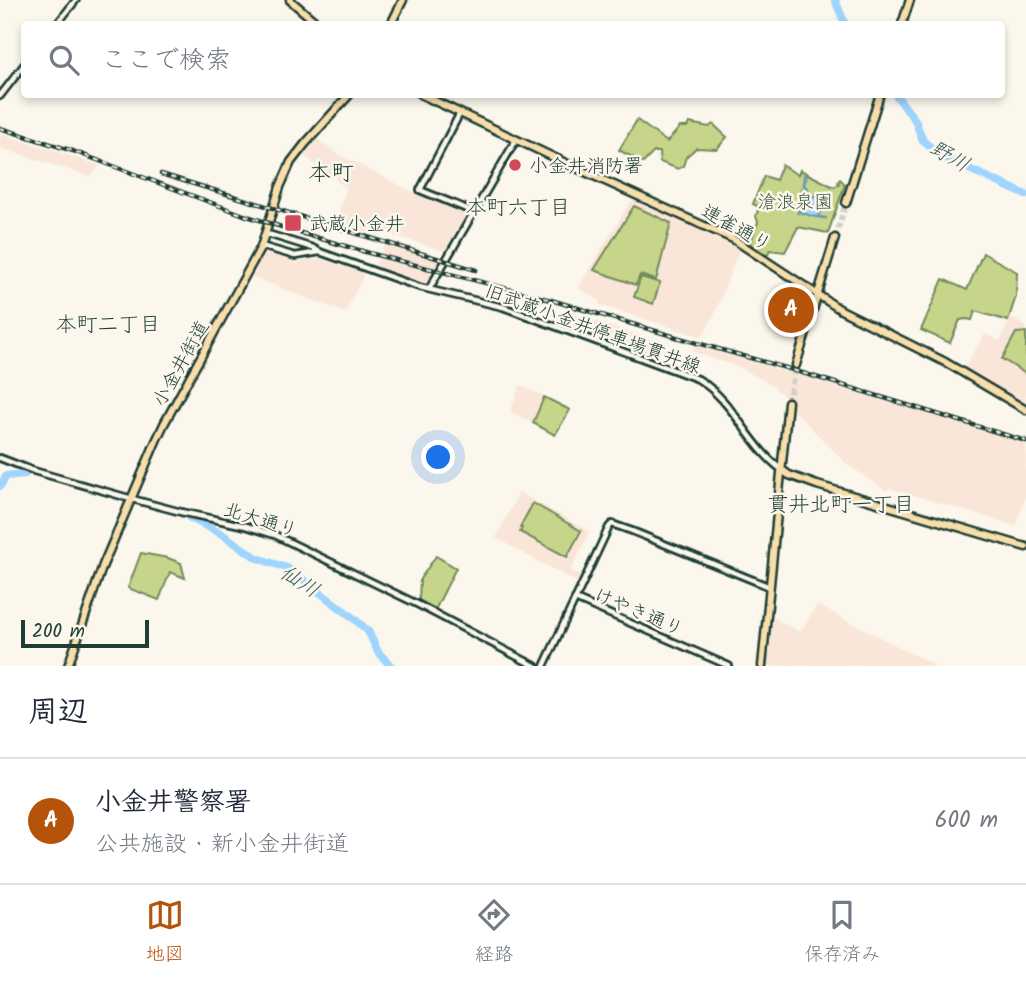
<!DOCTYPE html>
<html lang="ja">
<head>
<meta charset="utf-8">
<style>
  :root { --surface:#fff; --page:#f6f6f7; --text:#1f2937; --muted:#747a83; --line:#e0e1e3; --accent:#b45309 }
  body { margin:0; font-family:Kalam,"Klee One",sans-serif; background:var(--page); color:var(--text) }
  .scale { position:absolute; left:21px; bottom:18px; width:128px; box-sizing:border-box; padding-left:7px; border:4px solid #1f3d34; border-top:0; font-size:19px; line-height:24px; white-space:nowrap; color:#1f3d34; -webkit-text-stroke:5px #fbf7ec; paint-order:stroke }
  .you { position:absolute; left:439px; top:458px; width:24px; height:24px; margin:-18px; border:5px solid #fff; border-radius:50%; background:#1a73e8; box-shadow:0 0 0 10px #1a73e833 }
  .badge { display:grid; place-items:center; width:46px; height:46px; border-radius:50%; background:var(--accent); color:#fff; font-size:23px; font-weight:700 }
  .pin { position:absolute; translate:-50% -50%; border:4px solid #fff; box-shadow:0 2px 7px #0006 }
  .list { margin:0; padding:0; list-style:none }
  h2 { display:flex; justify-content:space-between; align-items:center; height:91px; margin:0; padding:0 28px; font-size:30px }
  h2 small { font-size:23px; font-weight:400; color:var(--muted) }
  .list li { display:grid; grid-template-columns:46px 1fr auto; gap:21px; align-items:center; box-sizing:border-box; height:126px; padding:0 28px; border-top:2px solid var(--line) }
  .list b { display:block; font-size:26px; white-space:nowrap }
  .list p { margin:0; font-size:23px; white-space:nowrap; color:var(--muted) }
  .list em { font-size:23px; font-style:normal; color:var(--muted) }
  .icon { flex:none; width:38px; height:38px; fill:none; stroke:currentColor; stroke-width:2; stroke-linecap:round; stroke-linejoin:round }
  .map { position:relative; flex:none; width:1026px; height:666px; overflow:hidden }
  .search { position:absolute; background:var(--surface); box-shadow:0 4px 10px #0003; left:21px; right:21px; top:21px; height:77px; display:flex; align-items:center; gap:18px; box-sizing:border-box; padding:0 24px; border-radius:7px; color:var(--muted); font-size:26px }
  .sheet { height:217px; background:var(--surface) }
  nav { display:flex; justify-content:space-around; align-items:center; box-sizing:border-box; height:98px; border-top:2px solid var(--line); background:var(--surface); font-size:19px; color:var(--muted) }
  nav a { display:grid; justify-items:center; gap:4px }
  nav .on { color:var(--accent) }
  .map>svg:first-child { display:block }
  .built { fill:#fae6d8 }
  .green { fill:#c6d589; stroke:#72895e; stroke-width:2 }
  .water { fill:#9fd4fd; stroke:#6c98ad; stroke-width:2 }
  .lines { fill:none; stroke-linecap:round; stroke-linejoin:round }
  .river { stroke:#9fd4fd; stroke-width:8 }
  .major-tunnel { stroke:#cfd2c7; stroke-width:6; stroke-dasharray:6 3; stroke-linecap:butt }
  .minor-casing { stroke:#1f3d34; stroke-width:10 }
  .major-casing { stroke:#1f3d34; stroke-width:11 }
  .minor { stroke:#fbf7ec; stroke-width:4.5 }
  .major { stroke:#f8deab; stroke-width:6 }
  .rail-casing { stroke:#1f3d34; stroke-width:4.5 }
  .rail { stroke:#fbf7ec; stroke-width:2; stroke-dasharray:5; stroke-linecap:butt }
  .poi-dot { fill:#d1495b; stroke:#fbf7ec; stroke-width:2.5 }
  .labels { text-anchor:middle; stroke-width:5; stroke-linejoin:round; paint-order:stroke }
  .poi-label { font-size:19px; fill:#1f3d34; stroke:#fbf7ec; text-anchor:start }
  .park-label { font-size:19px; fill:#405b45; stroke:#fbf7ec }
  .street-label { font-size:19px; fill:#1f3d34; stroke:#fbf7ec }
  .water-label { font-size:21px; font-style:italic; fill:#395b5c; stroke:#fbf7ec }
  .neighbourhood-label { font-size:21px; fill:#1f3d34; stroke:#fbf7ec }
  .quarter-label { font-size:23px; fill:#1f3d34; stroke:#fbf7ec }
</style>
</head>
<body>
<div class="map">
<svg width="1026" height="666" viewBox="0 0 1026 666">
  <rect width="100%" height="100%" fill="#fbf7ec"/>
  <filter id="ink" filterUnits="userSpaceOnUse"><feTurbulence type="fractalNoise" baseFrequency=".0143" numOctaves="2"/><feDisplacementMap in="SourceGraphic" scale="14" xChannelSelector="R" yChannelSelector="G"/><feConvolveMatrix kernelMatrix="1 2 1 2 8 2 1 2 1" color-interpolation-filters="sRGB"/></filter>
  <g filter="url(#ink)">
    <g class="built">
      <polygon points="0,134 53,150 100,166 91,177 0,148"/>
      <polygon points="316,138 338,154 413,192 467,213 467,215 445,251 383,232 381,236 336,223 346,188 303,155"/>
      <polygon points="635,201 738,248 738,253 714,316 702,337 599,305 600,301 578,288 630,202"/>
      <polygon points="387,240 442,257 429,281 423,283 417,282 375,266"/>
      <polygon points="267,253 297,263 306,260 317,260 319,258 364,274 345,313 253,277 262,255"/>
      <polygon points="564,311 665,344 663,349 650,344 646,355 558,322"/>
      <polygon points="1011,317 1026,327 1026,407 963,370 985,334 1000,341"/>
      <polygon points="695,345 1026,442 1026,494 1016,526 889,488 888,491 883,489 848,465 792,409 794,404 771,385 741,368 693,352"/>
      <polygon points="520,385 543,396 532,423 510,412"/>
      <polygon points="519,492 590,532 571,570 581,576 578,583 496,538"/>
      <polygon points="817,605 936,666 768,666 773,617 800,632"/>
    </g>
    <g class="green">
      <polygon points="637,120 667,142 680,127 687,127 689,123 709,127 713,124 727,137 717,149 696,148 686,157 683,166 678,169 660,162 659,152 654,152 643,163 619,150"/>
      <polygon points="782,165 798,175 800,170 834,187 839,184 838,182 840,179 845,184 828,233 798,227 785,252 770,250 767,255 750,244 758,222 756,216 759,207 753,204 764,176 776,180"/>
      <polygon points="634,206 671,223 656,280 640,275 636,285 594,270"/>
      <polygon points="983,253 1017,272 1016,296 1008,321 975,311 972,320 966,319 960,320 950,343 921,330 943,279 967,290"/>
      <polygon points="641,277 660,283 653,304 634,297"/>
      <polygon points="1026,332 1026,374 1002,359 1016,333"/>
      <polygon points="544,397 570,410 555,435 533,423"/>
      <polygon points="533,503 581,531 567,557 520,532 522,528 520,527"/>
      <polygon points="141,553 168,558 181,563 185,578 170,572 159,600 128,588"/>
      <polygon points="436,556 456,568 435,610 419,600 420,579"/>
    </g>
    <path class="water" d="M804 175 807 176 804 185 808 188 809 195 825 199 819 206V211L823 212H819V214L820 217 827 218C822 219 805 214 799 212L797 214 802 203 799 199 802 189 804 194 807 192 806 187 803 185Z"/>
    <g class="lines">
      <g class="river">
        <polyline points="835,0 845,24"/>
        <polyline points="895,94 915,120 923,141 943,157 1026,195"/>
        <polyline points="0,486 6,476 25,474"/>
        <polyline points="190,518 222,534 257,558 287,568 310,585 351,616 368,631 378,652 391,666"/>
      </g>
      <g class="major-tunnel">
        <polyline points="835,238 846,203"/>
        <polyline points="788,402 796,365"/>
      </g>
      <g class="minor-casing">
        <g id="minor">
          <polyline points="57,24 76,0"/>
          <polyline points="0,96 24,65"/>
          <polyline points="460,113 420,190 474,212"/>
          <path d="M265 234 271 235 313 248 320 252 419 287 503 307 698 379C736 403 747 444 782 470"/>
          <polyline points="261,246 295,256 320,252"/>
          <polyline points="429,289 516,140"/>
          <polyline points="0,458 34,471 132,499 181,512 246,526 275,535 417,604 535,666"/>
          <polyline points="575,599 729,666"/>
          <polyline points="544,666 609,527 612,524 632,531 770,587"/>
        </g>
      </g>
      <g class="major-casing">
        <g id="major">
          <polyline points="290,0 318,24"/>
          <polyline points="391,24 403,0"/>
          <polyline points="902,24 910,0"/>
          <polyline points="420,94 572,166 733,239 841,310 945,362 1026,410"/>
          <polyline points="846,203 880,94"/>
          <polyline points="796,365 835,238"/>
          <polyline points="782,470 789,475 817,485 1026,547"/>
          <polyline points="68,666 103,565 156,441 164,424 261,247 280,187 291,162 305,144 350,94"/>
          <polyline points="762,666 788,402"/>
        </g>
      </g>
      <use href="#minor" class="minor"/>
      <use href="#major" class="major"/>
      <g class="rail-casing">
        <g id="rail">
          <polyline points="0,128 73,151 244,215 291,230 369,253 551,300 676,337 786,368 1026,441"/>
          <polyline points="161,174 476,270"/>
        </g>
      </g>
      <use href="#rail" class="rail"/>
    </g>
  </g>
  <g class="poi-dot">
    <circle cx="515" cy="165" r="7"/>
    <rect x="284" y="214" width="18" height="18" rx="3.5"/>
  </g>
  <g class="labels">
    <g class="poi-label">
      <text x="529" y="172">小金井消防署</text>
      <text x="309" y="230">武蔵小金井</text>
    </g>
    <g class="park-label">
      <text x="795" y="208">滄浪泉園</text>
    </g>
    <g class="street-label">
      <text transform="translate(737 227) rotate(29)" y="7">連雀通り</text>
      <text transform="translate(593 328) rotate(20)" y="7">旧武蔵小金井停車場貫井線</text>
      <text transform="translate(180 363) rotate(-61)" y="7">小金井街道</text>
      <text transform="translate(261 519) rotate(17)" y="7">北大通り</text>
      <text transform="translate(639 611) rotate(23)" y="7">けやき通り</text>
    </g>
    <g class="water-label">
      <text transform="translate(950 156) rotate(30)" y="7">野川</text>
      <text transform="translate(300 581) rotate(32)" y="7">仙川</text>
    </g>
    <g class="neighbourhood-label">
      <text x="518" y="214">本町六丁目</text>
      <text x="108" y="331">本町二丁目</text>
      <text x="841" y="511">貫井北町一丁目</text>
    </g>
    <g class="quarter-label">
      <text x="331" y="180">本町</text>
    </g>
  </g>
</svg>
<div class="scale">200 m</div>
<div class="you"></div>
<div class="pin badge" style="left:791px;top:310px">A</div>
<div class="search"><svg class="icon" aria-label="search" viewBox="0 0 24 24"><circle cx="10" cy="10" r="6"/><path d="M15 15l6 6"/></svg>ここで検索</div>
</div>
<section class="sheet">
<h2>周辺<small></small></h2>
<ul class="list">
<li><span class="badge">A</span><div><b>小金井警察署</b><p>公共施設 · 新小金井街道</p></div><em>600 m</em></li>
</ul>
</section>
<nav>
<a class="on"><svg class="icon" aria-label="map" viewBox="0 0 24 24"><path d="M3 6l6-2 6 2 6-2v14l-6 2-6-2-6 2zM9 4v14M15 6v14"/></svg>地図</a>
<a><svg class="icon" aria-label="directions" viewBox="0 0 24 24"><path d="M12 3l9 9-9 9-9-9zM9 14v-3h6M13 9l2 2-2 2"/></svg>経路</a>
<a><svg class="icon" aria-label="saved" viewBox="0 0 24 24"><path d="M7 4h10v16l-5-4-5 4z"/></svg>保存済み</a>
</nav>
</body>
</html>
